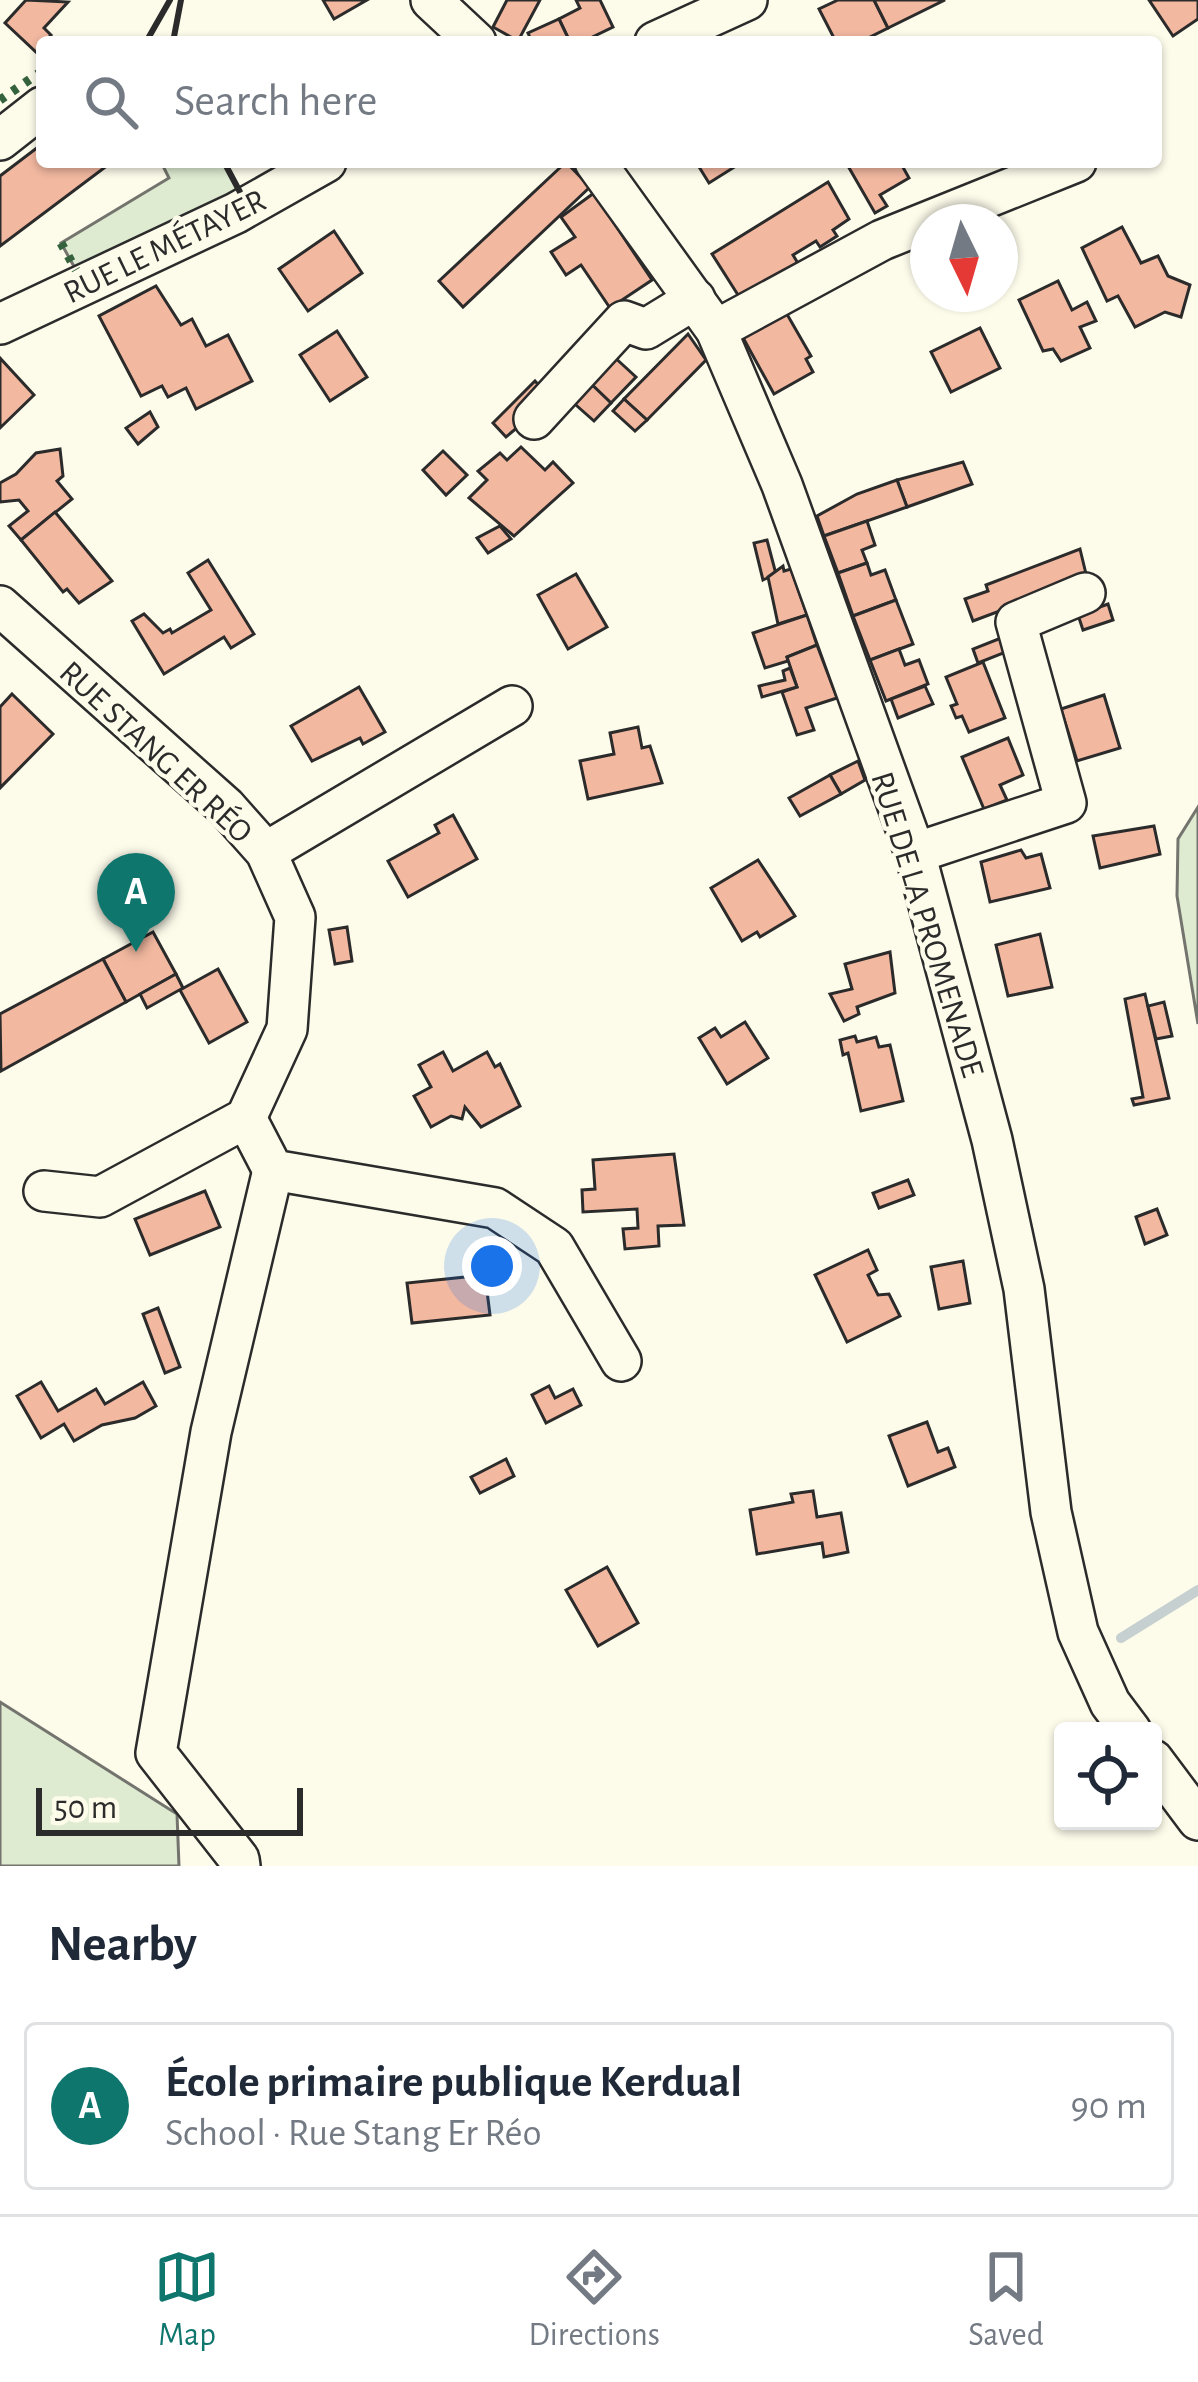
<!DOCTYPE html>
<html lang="en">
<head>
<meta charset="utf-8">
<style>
  :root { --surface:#fff; --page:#f6f6f7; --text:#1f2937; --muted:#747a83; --line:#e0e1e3; --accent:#0f766e }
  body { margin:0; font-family:"Alegreya Sans",sans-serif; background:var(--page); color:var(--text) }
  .controls { position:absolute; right:36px; bottom:36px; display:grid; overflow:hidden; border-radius:12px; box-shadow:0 3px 9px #0004 }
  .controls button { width:108px; height:108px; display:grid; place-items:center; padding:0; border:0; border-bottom:3px solid var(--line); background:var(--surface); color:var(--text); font:60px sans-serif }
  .compass { position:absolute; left:910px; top:204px; width:108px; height:108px; border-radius:50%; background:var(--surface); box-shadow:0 3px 9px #0004; rotate:175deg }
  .scale { position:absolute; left:36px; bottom:30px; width:267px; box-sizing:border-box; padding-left:12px; border:6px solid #2b2b2b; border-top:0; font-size:33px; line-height:42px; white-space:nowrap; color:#2b2b2b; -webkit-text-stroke:9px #fdfbea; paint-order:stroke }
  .you { position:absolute; left:492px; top:1266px; width:42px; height:42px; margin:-30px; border:9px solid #fff; border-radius:50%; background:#1a73e8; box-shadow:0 0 0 18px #1a73e833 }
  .badge { display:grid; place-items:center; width:78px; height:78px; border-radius:50%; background:var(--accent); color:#fff; font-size:39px; font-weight:700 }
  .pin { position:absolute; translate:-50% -99px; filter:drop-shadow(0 3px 6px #0008) }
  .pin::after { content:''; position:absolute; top:63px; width:42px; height:36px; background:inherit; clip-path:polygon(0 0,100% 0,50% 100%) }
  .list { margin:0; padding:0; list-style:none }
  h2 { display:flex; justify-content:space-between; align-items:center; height:156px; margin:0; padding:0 48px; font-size:51px }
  h2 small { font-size:39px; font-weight:400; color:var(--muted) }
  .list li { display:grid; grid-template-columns:78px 1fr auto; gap:36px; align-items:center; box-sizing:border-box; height:168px; margin:0 24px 24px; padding:0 24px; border:3px solid var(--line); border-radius:12px }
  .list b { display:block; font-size:45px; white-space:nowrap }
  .list p { margin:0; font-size:39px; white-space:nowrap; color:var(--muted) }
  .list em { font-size:39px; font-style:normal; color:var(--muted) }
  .icon { flex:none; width:66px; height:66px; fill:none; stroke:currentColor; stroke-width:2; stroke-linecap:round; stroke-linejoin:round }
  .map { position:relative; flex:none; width:1198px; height:1866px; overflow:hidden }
  .search { position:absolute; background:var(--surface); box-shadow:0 3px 9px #0004; left:36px; right:36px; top:36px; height:132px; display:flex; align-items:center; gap:30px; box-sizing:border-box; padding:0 42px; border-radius:12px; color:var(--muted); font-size:45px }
  .sheet { height:348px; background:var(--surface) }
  nav { display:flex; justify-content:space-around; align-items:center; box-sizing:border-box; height:168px; border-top:3px solid var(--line); background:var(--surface); font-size:33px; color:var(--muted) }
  nav a { display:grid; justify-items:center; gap:6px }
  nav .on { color:var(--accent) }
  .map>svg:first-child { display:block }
  .green { fill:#deebd1; stroke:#74746e; stroke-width:3 }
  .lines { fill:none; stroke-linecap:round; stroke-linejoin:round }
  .stream { stroke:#c7d0d0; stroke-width:10 }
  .building { fill:#f2b8a0; stroke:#2b2b2b; stroke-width:3 }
  .minor-casing { stroke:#2b2b2b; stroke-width:44 }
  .minor { stroke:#fdfbea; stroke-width:39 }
  .hedge { stroke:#34623c; stroke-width:9; stroke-dasharray:6 9; stroke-linecap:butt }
  .wall { stroke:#2b2b2b; stroke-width:6 }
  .labels { text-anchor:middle; stroke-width:9; stroke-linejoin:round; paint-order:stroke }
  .street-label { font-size:33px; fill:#2b2b2b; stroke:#fdfbea }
</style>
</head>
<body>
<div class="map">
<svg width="1198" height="1866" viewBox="0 0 1198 1866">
  <rect width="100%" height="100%" fill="#fdfbea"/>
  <g class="green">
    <polygon points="161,162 224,162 241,194 76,270 61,243 169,178"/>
    <polygon points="1198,807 1198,1024 1177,896 1178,839"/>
    <polygon points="0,1702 177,1814 179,1866 0,1866"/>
  </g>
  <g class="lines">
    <polyline class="stream" points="1121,1638 1198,1590"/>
  </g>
  <g class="building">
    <polygon points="26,0 68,2 44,28 51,35 36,52 5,23"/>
    <polygon points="323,0 367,0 334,19"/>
    <polygon points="507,0 540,0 518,41 493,27"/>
    <polygon points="576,0 600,0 613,27 582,42 570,42 559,19 580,8"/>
    <polygon points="838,0 874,0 888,28 860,42 836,42 819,9"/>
    <polygon points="874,0 945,0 888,28"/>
    <polygon points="1149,0 1198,0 1198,19 1173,36"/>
    <polygon points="559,19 570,42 532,42 528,33"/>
    <polygon points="42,144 42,162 112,162 0,246 0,176"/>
    <polygon points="566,162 590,187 463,307 439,281"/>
    <polygon points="696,162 734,162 736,166 709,183"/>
    <polygon points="855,162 900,162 909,178 880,195 887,206 875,213 848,166"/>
    <polygon points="828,182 849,219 833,230 837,236 820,247 816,241 793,255 802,270 745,306 712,254"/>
    <polygon points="594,193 652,280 610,308 581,265 566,275 551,252 575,237 561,217"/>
    <polygon points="1122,227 1141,263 1158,256 1168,276 1190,285 1181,317 1165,312 1135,327 1118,296 1107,301 1082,248"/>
    <polygon points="334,231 362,273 308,311 279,269"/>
    <polygon points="1058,281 1072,310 1087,302 1096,321 1080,327 1090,348 1061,361 1053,349 1043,351 1019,300"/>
    <polygon points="156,286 181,325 192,319 206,346 228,335 252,381 196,409 186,388 168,397 162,386 141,396 99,316"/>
    <polygon points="784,309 811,356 806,359 813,372 774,394 741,334"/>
    <polygon points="980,328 1000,368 951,392 931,352"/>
    <polygon points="337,331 367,377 330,401 300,355"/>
    <polygon points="688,334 706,360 647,420 624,399"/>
    <polygon points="611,354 636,377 611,403 586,379"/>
    <polygon points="0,358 34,395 0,428"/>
    <polygon points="586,379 611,403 594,421 568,398"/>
    <polygon points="535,381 544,391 531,416 506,437 493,423"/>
    <polygon points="624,399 647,420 635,431 613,411"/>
    <polygon points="150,412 158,427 138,444 126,428"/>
    <polygon points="521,447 545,470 553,462 573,483 514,536 469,498 487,480 478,471 500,453 507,460"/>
    <polygon points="60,449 63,476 57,481 72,499 21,540 9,526 28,511 19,500 0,502 0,483 16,474 36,453"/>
    <polygon points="443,451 467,475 446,495 423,470"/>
    <polygon points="963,462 972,484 907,507 897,480"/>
    <polygon points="897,480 907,507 824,536 817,516 857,494"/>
    <polygon points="55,512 112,581 79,603 67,589 63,592 21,540"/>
    <polygon points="867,521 875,545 862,550 867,563 838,573 824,536"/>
    <polygon points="500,526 511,539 488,553 477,538"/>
    <polygon points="767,540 776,574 763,580 754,543"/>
    <polygon points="1080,549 1087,578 973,621 965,599 988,591 986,585"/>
    <polygon points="208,560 254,634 231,648 224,637 164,674 132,621 144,614 163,633 170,629 172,633 211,610 188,573"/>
    <polygon points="867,563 871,575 885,570 896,600 853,616 838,573"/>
    <polygon points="783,566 784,571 791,569 807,615 778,624 768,577"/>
    <polygon points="576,574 607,627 568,649 538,595"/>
    <polygon points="896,600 913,644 870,660 853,616"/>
    <polygon points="1108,604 1113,620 1083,630 1078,615"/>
    <polygon points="807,615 817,645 787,657 788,661 765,668 753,633"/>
    <polygon points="1001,638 1006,652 978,663 973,649"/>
    <polygon points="817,645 837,698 806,708 814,730 797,735 782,692 797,687 787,657"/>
    <polygon points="899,649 905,665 919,660 928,684 886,701 870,660"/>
    <polygon points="983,662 1005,718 969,732 962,716 956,718 951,706 957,704 946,677"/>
    <polygon points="790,668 797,687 762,697 759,686 785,680 783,671"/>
    <polygon points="925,686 933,704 898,718 891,699"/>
    <polygon points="359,687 385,732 363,744 360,738 312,761 291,726"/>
    <polygon points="12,694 53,734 0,788 0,707"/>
    <polygon points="1104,695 1120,748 1077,761 1061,709"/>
    <polygon points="638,727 642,748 650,746 662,783 588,799 580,761 614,754 610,733"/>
    <polygon points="1008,738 1023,775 1000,785 1007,800 984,809 962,757"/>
    <polygon points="858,761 865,780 841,794 830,775"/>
    <polygon points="830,775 841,794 800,816 789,798"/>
    <polygon points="453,815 477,859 408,897 388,861 439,833 435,825"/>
    <polygon points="1154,826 1160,854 1100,868 1093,836"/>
    <polygon points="1021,850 1026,858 1041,854 1050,888 990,902 981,862"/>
    <polygon points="758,860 795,916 760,937 757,932 742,941 711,888"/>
    <polygon points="347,927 352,961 335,964 329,930"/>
    <polygon points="153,932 176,974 126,1002 103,959"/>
    <polygon points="1040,934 1052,987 1008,996 996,945"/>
    <polygon points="890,952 895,993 857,1007 859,1014 844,1021 830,994 852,989 845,964"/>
    <polygon points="103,959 126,1002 1,1071 0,1014"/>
    <polygon points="218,969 247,1022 209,1043 180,990"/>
    <polygon points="176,974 183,988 147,1008 140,994"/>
    <polygon points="1145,994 1169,1098 1134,1105 1132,1099 1143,1097 1125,999"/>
    <polygon points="1164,1002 1172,1036 1156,1039 1148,1006"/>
    <polygon points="745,1022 768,1058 727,1084 699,1038 715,1028 721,1037"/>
    <polygon points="855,1036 857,1042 876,1037 879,1047 890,1045 903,1101 861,1111 848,1053 843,1055 840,1040"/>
    <polygon points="443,1052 453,1071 487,1052 495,1067 500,1064 520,1106 481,1127 465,1107 462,1119 451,1116 431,1127 414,1096 431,1087 419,1065"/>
    <polygon points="674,1154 684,1225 658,1226 659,1246 625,1249 623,1229 638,1228 637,1209 583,1212 582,1190 595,1189 593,1160"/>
    <polygon points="908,1180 914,1195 879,1208 873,1193"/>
    <polygon points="205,1191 220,1227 150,1255 135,1219"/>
    <polygon points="1157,1209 1167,1235 1145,1244 1136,1217"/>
    <polygon points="868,1250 877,1270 868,1275 878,1295 889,1294 900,1316 847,1342 815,1275"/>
    <polygon points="963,1261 970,1303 939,1309 931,1267"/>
    <polygon points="485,1275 490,1315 412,1323 407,1283"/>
    <polygon points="158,1308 180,1367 165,1373 143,1314"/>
    <polygon points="41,1382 58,1411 96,1389 105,1404 143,1382 156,1406 135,1418 102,1425 74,1441 64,1424 41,1438 17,1396"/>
    <polygon points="549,1386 555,1398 573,1389 581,1405 546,1423 532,1395"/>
    <polygon points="927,1422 938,1452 948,1448 955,1467 908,1486 889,1436"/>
    <polygon points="506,1459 514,1476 480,1493 471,1477"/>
    <polygon points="813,1491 817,1517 841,1513 848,1552 824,1557 822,1543 757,1554 750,1510 793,1502 791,1494"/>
    <polygon points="607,1567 638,1623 598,1646 566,1590"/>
  </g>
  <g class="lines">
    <g class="minor-casing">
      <g id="minor">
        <polyline points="431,0 476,42"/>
        <polyline points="655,42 747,0"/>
        <polyline points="0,140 42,107"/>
        <polyline points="595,162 716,330 782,485 915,853 992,1140 1024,1289 1051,1512 1078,1632 1110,1703 1131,1731"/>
        <polyline points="0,324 236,213 326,162"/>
        <polyline points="716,330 882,240 1076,162"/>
        <polyline points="534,419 624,321 646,329 695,299"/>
        <polyline points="0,606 226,807 266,852 295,917 287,1029 246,1118 100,1197 44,1191"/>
        <polyline points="266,852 512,706"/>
        <polyline points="915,853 1066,803 1016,622 1085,593"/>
        <polyline points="246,1118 273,1170 495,1208 554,1247 621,1361"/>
        <polyline points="1153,1760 1198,1820"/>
        <polyline points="240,1866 239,1859 156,1753 211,1432 273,1170"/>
      </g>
    </g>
    <use href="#minor" class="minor"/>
    <g class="hedge">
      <polyline points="0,100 42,71"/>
      <polyline points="61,243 76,270"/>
    </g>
    <g class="wall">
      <polyline points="146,42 170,0"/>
      <polyline points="173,42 181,0"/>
      <polyline points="224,162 241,194"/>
    </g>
  </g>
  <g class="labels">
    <g class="street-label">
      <text transform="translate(164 245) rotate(-26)" y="12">RUE LE MÉTAYER</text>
      <text transform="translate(157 751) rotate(43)" y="12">RUE STANG ER RÉO</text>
      <text transform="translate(929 924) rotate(73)" y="12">RUE DE LA PROMENADE</text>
    </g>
  </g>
</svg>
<div class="controls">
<button><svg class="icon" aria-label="locate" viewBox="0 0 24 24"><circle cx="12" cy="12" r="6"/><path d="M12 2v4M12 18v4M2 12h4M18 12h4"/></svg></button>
</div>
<svg class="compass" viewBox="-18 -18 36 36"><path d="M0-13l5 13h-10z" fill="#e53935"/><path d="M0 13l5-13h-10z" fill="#747a83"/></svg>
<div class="scale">50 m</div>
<div class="you"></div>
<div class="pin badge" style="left:136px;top:952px">A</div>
<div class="search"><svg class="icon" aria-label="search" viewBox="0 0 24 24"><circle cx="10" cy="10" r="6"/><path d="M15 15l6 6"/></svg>Search here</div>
</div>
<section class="sheet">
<h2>Nearby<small></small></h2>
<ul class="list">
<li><span class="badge">A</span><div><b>École primaire publique Kerdual</b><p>School · Rue Stang Er Réo</p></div><em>90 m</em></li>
</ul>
</section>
<nav>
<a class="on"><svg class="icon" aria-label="map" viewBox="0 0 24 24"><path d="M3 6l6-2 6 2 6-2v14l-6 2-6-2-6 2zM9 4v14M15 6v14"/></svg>Map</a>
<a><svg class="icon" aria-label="directions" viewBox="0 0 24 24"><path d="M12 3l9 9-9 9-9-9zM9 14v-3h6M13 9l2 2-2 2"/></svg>Directions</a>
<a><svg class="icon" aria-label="saved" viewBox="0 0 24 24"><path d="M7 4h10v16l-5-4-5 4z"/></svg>Saved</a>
</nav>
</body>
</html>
